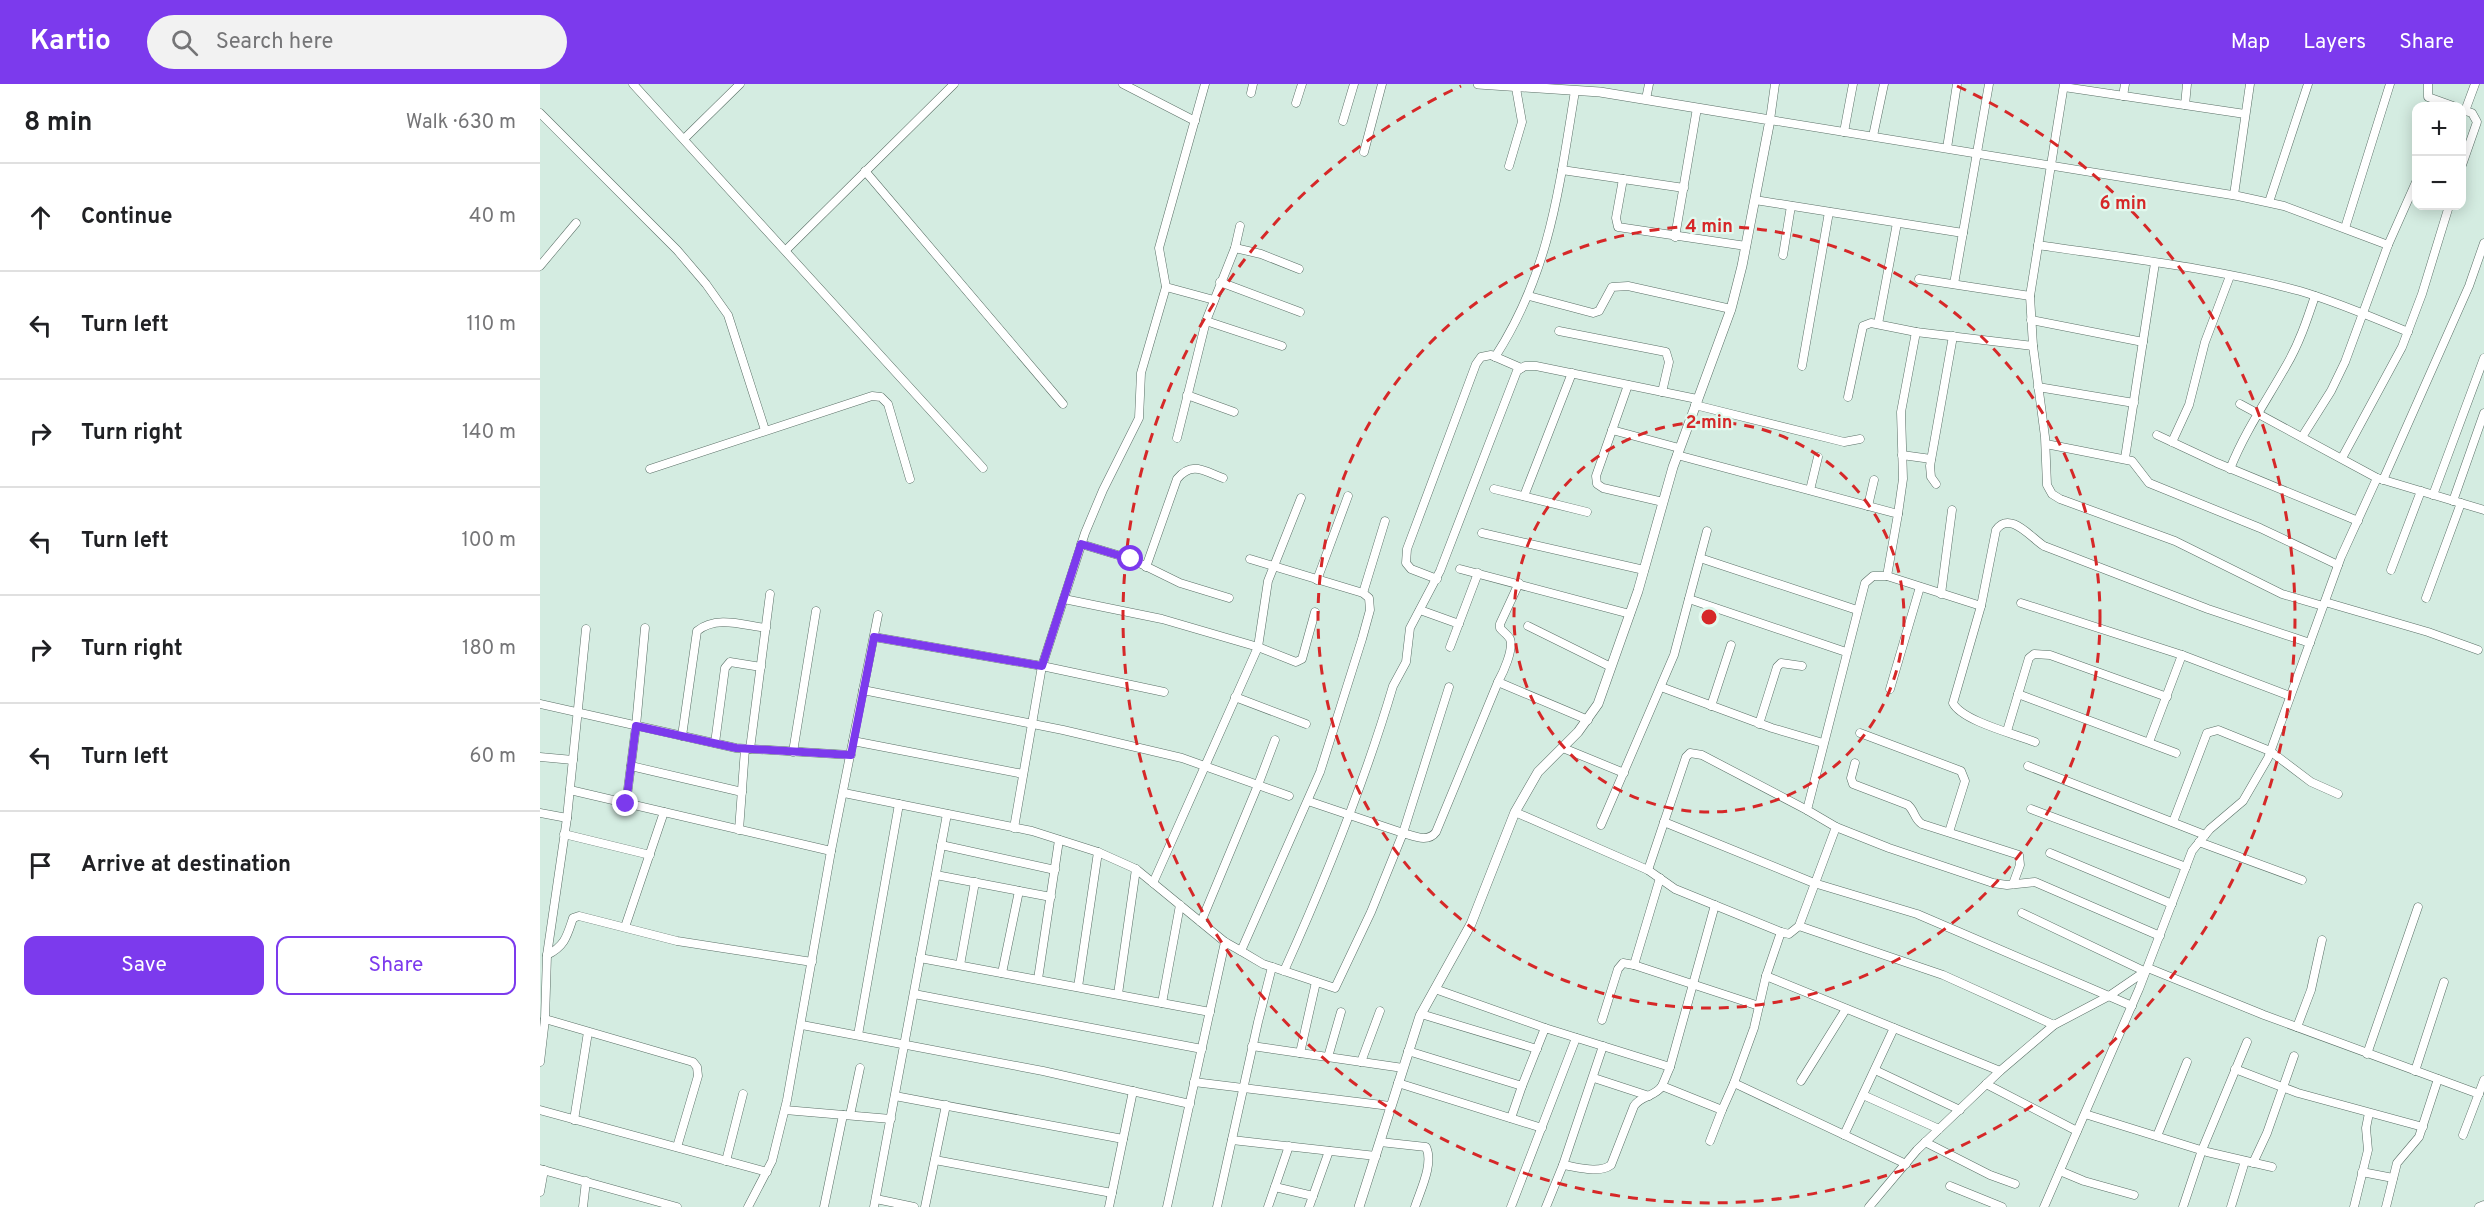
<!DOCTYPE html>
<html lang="en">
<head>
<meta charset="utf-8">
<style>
  :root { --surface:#fff; --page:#f2f2f2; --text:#202124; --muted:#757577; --line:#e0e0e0; --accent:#7c3aed }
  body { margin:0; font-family:Overpass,sans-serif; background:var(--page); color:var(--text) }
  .controls { position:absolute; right:18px; top:18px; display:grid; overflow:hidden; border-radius:12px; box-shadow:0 3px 15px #0003 }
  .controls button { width:54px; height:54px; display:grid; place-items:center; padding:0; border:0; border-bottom:2px solid var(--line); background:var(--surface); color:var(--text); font:30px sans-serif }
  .stop { position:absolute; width:18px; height:18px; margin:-14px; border:4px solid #7c3aed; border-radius:50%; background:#fff }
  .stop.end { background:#7c3aed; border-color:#fff; box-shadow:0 2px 6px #0008 }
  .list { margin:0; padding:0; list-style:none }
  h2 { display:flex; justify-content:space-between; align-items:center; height:78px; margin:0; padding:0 24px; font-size:26px }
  h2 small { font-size:20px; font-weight:400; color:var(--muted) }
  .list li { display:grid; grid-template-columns:39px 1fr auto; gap:18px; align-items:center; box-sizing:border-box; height:108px; padding:0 24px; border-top:2px solid var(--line) }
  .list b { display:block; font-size:22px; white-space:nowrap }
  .list em { font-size:20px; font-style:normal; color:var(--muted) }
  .actions { display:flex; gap:12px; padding:18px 24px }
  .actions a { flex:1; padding:14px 0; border:2px solid var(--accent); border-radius:12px; text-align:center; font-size:21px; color:var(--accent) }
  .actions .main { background:var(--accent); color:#fff }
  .icon { flex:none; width:33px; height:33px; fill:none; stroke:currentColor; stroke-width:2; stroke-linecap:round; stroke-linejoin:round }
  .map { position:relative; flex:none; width:1944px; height:1123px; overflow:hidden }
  header { display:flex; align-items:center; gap:36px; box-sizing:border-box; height:84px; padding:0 30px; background:var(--accent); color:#fff }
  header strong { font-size:28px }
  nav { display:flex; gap:33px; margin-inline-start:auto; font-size:21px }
  .search { width:420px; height:54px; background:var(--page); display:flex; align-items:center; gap:15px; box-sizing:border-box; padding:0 21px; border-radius:33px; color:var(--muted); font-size:22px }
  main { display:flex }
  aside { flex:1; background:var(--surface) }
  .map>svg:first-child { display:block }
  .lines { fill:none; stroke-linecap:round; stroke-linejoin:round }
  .minor-casing { stroke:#5a6f66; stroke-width:9 }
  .tertiary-casing { stroke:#5a6f66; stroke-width:10 }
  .minor { stroke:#fff; stroke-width:8 }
  .tertiary { stroke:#fff; stroke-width:9 }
  .route { stroke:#7c3aed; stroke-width:8 }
  .ring { fill:none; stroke:#d62828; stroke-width:3; stroke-dasharray:10 8 }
  .centre { fill:#d62828; stroke:#e1f9ee; stroke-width:3 }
  .ring-label { font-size:18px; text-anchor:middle; font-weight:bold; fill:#d62828; stroke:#e1f9ee; stroke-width:4.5; stroke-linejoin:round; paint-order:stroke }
</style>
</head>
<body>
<header>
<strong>Kartio</strong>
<div class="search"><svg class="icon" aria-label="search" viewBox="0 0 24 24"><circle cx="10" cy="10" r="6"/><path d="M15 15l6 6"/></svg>Search here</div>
<nav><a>Map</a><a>Layers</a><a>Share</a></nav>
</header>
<main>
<aside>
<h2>8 min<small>Walk · 630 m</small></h2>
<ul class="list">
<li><svg class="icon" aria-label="ahead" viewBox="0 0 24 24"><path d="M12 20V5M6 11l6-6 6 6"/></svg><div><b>Continue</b></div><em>40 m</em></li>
<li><svg class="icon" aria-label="left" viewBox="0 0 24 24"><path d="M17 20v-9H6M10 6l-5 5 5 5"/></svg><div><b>Turn left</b></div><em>110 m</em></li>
<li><svg class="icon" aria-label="right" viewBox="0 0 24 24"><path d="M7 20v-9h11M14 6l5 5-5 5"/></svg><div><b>Turn right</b></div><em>140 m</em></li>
<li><svg class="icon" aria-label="left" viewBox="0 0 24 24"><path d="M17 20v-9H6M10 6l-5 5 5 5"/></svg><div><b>Turn left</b></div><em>100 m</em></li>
<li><svg class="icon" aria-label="right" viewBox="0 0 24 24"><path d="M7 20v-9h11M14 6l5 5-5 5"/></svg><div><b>Turn right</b></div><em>180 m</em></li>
<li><svg class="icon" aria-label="left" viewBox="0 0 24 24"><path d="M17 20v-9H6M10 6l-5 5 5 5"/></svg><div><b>Turn left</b></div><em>60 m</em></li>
<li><svg class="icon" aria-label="arrive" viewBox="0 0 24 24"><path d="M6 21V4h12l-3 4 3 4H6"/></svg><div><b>Arrive at destination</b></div></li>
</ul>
<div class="actions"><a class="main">Save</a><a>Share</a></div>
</aside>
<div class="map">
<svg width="1944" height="1123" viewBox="0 0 1944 1123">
  <rect width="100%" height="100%" fill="#d4ece1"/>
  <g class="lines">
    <g class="minor-casing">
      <g id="minor">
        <polyline points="93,0 443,384"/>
        <polyline points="583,0 655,37"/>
        <polyline points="1235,0 1230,36 1698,112 1744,122 1848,161"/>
        <polyline points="1524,0 1490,212 1493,262 1505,353 1507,401 1512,410 1520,415 1635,457 1742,510 1783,522"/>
        <polyline points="1888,0 1888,13 1913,22"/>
        <polyline points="1524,3 1705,30"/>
        <polyline points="711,9 713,0"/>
        <polyline points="1583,12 1585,0"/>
        <polyline points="1106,15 1109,0"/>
        <polyline points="756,19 762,0"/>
        <polyline points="1645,21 1647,0"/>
        <polyline points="1922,26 1932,29 1937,38 1922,81"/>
        <polyline points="1925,27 1935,0"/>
        <polyline points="0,29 137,166 166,200 188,231 225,346"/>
        <polyline points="803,37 814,0"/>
        <polyline points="1304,48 1313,0"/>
        <polyline points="1333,52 1344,0"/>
        <polyline points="145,54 200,0"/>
        <polyline points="1407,64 1417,0"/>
        <polyline points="824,68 842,0"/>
        <polyline points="969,82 982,38 976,4"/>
        <polyline points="1022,86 1144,104"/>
        <polyline points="325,87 523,320"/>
        <polyline points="1083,95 1076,134 1078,143 1206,162"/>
        <polyline points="1694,111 1710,0"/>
        <polyline points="1215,116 1423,149"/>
        <polyline points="1729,118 1768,0"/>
        <polyline points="1805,144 1850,0"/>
        <polyline points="1135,153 1157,24"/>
        <path d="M1498 161C1585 174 1675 184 1760 207 1797 218 1832 233 1868 248"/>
        <polyline points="695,164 721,170 759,185"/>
        <polyline points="246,166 414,0"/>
        <polyline points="1243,171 1251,122"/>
        <polyline points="0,182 36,139"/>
        <polyline points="1379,195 1490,212"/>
        <polyline points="680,198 760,228"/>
        <polyline points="1414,200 1449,0"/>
        <polyline points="626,203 674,216"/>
        <polyline points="989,212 1053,229 1059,227 1072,203 1088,202 1191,225"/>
        <polyline points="1491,236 1603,258"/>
        <polyline points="666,237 742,262"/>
        <polyline points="1338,240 1357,139"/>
        <polyline points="1019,247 1126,268 1129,278 1122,308"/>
        <path d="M955 273C1010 188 1019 104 1035 7"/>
        <polyline points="1262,282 1289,128"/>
        <polyline points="1088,301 1056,392 1057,400 1063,404 1123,418"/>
        <polyline points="1498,303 1594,319"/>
        <polyline points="647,311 694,328"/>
        <polyline points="1308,313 1323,242 1331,239 1376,248"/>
        <polyline points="1700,320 1837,394 1944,426"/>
        <polyline points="1155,321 1304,358 1320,355"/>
        <polyline points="1072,346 1139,364"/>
        <polyline points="1617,351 1677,379 1818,437"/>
        <polyline points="1762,353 1791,307 1805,278 1848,161 1876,98"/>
        <polyline points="637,354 666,237 695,164 700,142"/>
        <polyline points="1632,358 1649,321 1665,258 1690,192"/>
        <polyline points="1506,360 1592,377 1609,399 1720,444 1798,481"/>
        <polyline points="1137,371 1358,430 1347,492 1333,492 1325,499 1267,726 1296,743 1259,842 1249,850 1241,848 1226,892 1460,987 1377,1066 1329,1123"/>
        <polyline points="1362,371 1391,375"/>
        <polyline points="1585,374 1615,179"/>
        <polyline points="1802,374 1862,263 1882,210 1909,122"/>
        <polyline points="110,385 332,312 341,313 348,320 370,395"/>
        <path d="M1690 385C1705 347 1727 316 1746 282 1759 260 1767 236 1775 212"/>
        <polyline points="1843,396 1929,202 1944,159"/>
        <polyline points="1396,400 1391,393 1390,382 1413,252"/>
        <polyline points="954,405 1047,428"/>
        <polyline points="1270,406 1278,373"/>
        <polyline points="1893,411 1944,274"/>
        <polyline points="984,412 1032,289"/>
        <polyline points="1913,417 1944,329"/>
        <polyline points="1328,422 1334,396"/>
        <polyline points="1358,430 1363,395 1361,328 1376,248 1493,262"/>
        <polyline points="942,449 1104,486"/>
        <polyline points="541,460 591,475 640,499 689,514"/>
        <polyline points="1160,474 1317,526"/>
        <path d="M606 483 637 395C652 377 664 387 683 394"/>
        <polyline points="920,485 1090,530"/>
        <polyline points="1851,486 1881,407"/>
        <path d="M1347 492 1441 522 1456 446C1470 426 1491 454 1504 462L1668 525 1770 559"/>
        <polyline points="897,495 871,485 866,479 867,465 936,280 941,273 951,271 981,284"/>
        <polyline points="777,496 808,412"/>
        <path d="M979 499 960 540V544C963 548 968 551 970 555 974 565 963 589 958 598L1048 636"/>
        <polyline points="823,509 845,437"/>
        <polyline points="1401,510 1412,426"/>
        <polyline points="1886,514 1921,419"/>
        <polyline points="524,515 622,535 718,563 756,578 762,575 775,528"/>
        <polyline points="1149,515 1306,568"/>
        <polyline points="1785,518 1888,548 1938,566"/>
        <polyline points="1481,519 1642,571 1750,612"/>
        <path d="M1441 522 1413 619C1422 637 1475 650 1495 658"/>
        <polyline points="880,526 919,540"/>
        <polyline points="988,542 1071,583"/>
        <polyline points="334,553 502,582 624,608"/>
        <polyline points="910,563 938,489"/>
        <polyline points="1121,603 1232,644 1283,659"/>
        <polyline points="1350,605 1380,503"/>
        <polyline points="323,606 523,646 642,674 749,712"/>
        <polyline points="1478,610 1636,669"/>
        <polyline points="695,613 766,640"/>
        <polyline points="0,620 196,664 311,671"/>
        <polyline points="1171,622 1191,561"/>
        <polyline points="1219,640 1237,583 1241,579 1262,582"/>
        <polyline points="1467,647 1489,574 1494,570 1510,571 1627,613"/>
        <polyline points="1320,649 1421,687 1425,697 1409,748"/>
        <path d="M142 652 157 547C176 531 203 541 226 544"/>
        <polyline points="313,657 483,690"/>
        <polyline points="1609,658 1642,571"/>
        <polyline points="175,659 185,584 190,578 221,583"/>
        <polyline points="1023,664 1084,689"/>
        <polyline points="210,665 230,510"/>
        <polyline points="253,668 276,527"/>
        <polyline points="0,673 33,676"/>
        <path d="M1315 679 1311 694 1313 700 1368 721C1375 727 1374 735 1382 740L1479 771 1480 781 1473 800"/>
        <polyline points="91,682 202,708"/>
        <polyline points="1488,682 1665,751"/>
        <polyline points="30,706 291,767"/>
        <path d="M304 709 492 747 558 768 596 785 685 858 701 867 723 880 795 904 831 828 863 749C874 752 888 759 896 748L958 598"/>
        <polyline points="768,717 863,749 909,603"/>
        <polyline points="86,720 96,642 105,544"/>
        <polyline points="1491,725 1646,783"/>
        <polyline points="975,728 1108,786 1135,805 1241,848"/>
        <polyline points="0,729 27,734"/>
        <polyline points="1124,738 1274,799 1377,830 1592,922"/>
        <polyline points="1633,738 1667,649 1678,646 1730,667 1771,698 1798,710"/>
        <polyline points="1061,741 1134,571 1167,447"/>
        <polyline points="1296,743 1349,764 1453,799 1467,801 1495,798 1620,852"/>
        <polyline points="474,744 502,582 545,449 563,406 599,334 601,289 626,203 619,164 665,0"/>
        <polyline points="199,746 205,665"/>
        <polyline points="24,750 110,771"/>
        <polyline points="1659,758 1762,796"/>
        <polyline points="401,761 515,786"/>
        <polyline points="1510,769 1632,820"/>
        <polyline points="1108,786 1146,673 1150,669 1162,671 1267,726"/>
        <polyline points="396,791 511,813"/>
        <polyline points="1120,794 1094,881 1219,922"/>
        <polyline points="613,799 718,563 728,497 761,414"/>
        <polyline points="1482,829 1604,887"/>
        <polyline points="661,838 718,701 735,656"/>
        <polyline points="1259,842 1403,891 1514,941 1569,912 1607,886"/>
        <polyline points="85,843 124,728"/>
        <polyline points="701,867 780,688 822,555 830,526 829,514 823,509 710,475"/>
        <path d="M7 871C25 862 27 852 33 834L39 832 137 857 272 878"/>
        <polyline points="380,874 670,928"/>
        <polyline points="420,881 435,798"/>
        <polyline points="1608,884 1724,931 1939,1010"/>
        <path d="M744 887C786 794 824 700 853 602L866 578 870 544 900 487 977 287 985 282H996L1157 315"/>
        <polyline points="462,889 479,807"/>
        <polyline points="498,895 519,756"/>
        <polyline points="538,903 558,768"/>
        <polyline points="895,905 1005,944"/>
        <polyline points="374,910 662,965"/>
        <polyline points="578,910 596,785"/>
        <polyline points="622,919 640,821"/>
        <polyline points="881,930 997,965"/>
        <polyline points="5,935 153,978 157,983 158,992 137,1063"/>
        <polyline points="1062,936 1078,885 1083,879 1094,881"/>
        <polyline points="262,941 503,987 650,1020"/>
        <polyline points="1757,943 1771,906 1782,856"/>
        <polyline points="318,951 359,720"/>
        <polyline points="712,962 863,984"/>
        <polyline points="868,967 982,1002 1005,944 1130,983 1122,1002 1182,1026 1194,999 1366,1080"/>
        <polyline points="760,969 776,898"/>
        <polyline points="1827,970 1878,823"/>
        <polyline points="788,973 801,928"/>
        <polyline points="0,978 5,935 7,871 27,734 46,545"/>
        <polyline points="821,978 840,927"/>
        <polyline points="1130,983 1175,821"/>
        <polyline points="1695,985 1758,1009 1883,1043"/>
        <polyline points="1335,986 1420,1026"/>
        <polyline points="1460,987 1514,941"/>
        <polyline points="1875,987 1904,898"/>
        <polyline points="1054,994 1109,1012"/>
        <polyline points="1261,997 1306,925"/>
        <polyline points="654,998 850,1022"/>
        <polyline points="858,999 1002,1044"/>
        <polyline points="1194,999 1214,944 1226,892"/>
        <polyline points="1446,1000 1537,1047"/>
        <polyline points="1323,1011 1399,1045"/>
        <polyline points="355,1012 583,1055"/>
        <polyline points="0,1026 227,1088"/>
        <polyline points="245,1026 351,1035"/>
        <polyline points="1545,1030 1667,1068 1732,1083"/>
        <polyline points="310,1031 320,984"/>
        <polyline points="971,1034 982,1002"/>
        <polyline points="34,1036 48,948"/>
        <polyline points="1304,1051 1354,944"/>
        <polyline points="1923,1051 1944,996"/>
        <polyline points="1617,1052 1647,978"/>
        <polyline points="692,1056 836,1072"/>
        <polyline points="1170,1057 1182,1026"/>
        <path d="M840 1058 886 1063C894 1080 880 1107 875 1123"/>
        <polyline points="1385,1058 1450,1091 1475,1100"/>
        <polyline points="395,1076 572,1109"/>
        <polyline points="186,1077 203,1010"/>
        <polyline points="1713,1079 1727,1049 1754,972"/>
        <polyline points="1023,1081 1063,962"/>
        <polyline points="0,1085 137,1123"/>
        <polyline points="1520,1087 1544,1097 1594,1111"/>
        <polyline points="1822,1088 1853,1094"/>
        <polyline points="1410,1102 1462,1123"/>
        <polyline points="735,1103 773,1112"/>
        <polyline points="0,1108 4,1086"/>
        <polyline points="336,1115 374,1123"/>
        <polyline points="43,1123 46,1097"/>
        <polyline points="208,1123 232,1077 247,1016 291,767 338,531"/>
        <polyline points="284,1123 303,1031"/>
        <polyline points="334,1123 407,730"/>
        <polyline points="385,1123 406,1021"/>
        <polyline points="569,1123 593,1007"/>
        <polyline points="627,1123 685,858"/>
        <polyline points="677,1123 718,938 732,883"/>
        <polyline points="728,1123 749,1062"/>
        <polyline points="769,1123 789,1067"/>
        <polyline points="971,1123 1036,954"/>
        <path d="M1006 1123 1023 1081C1037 1083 1059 1090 1071 1081L1094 1022C1101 1011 1115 1013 1122 1002"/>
        <polyline points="1504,1123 1599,905 1652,767 1670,745 1703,717 1728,674 1801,473 1837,394"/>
        <polyline points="1643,1123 1662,1066 1707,958"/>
        <polyline points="1691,1123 1705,1077"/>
        <polyline points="1814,1123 1828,1066 1826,1044 1829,1029"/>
        <polyline points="1846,1123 1857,1079 1879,1053 1898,995"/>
        <polyline points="1939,1123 1944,1121"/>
      </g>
    </g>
    <g class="tertiary-casing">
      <polyline id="tertiary" points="819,1123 880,932 931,840 975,728 998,688 1038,648 1058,620 1098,507 1133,383 1191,225 1202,182 1230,36 1060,8 938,0"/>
    </g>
    <use href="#minor" class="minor"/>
    <use href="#tertiary" class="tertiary"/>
  </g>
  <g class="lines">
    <polyline class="route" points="86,720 96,642 196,664 311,671 334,553 502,582 541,460 591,475"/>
  </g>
  <g class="ring">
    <circle cx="1169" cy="533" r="195"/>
    <circle cx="1169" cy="533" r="391"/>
    <path d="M1417 2A586 586 0 1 1 921 2"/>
  </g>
  <circle cx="1169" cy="533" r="9" class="centre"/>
  <g class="ring-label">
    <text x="1583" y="125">6 min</text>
    <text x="1169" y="148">4 min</text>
    <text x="1169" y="344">2 min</text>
  </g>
</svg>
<div class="controls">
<button>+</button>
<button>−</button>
</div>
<div class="stop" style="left:591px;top:475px"></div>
<div class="stop end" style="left:86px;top:720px"></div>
</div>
</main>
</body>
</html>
